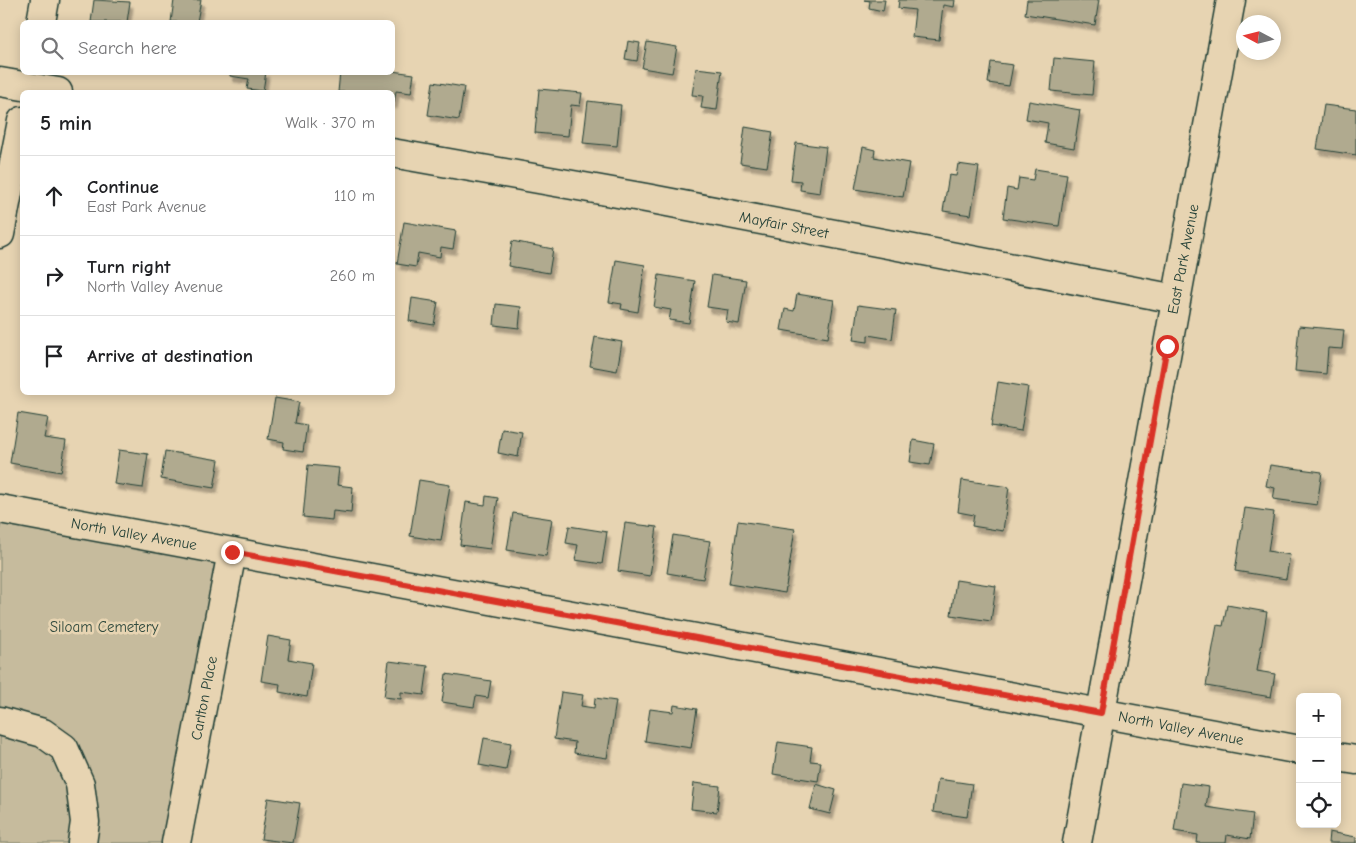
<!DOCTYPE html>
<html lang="en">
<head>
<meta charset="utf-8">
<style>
  :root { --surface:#fff; --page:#f2f2f2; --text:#202124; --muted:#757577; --line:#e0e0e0 }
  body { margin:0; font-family:"Comic Neue",sans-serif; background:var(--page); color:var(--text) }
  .controls { position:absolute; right:15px; bottom:15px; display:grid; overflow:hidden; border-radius:8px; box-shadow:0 2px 12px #0003 }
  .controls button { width:45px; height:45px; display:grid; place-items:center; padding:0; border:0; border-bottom:1px solid var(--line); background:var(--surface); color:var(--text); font:25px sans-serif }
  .compass { position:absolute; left:1236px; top:15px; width:45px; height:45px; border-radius:50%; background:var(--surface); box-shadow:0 2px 12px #0003; rotate:277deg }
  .stop { position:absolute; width:15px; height:15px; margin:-11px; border:4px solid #d93025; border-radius:50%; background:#fff }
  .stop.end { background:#d93025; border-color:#fff; box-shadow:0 1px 5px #0008 }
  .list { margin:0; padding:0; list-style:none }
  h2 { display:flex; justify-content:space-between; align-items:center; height:65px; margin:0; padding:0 20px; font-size:21px }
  h2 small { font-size:16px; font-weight:400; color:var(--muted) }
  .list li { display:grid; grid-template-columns:32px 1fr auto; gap:15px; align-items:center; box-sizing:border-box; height:80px; padding:0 20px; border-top:1px solid var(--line) }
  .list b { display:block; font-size:19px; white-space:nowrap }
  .list p { margin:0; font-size:16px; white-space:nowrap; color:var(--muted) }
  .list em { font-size:16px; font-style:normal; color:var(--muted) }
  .icon { flex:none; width:28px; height:28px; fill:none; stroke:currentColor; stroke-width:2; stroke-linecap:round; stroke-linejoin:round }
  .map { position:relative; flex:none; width:1356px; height:843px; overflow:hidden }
  .search { position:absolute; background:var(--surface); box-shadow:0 2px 12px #0003; left:20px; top:20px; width:375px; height:55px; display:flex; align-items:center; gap:12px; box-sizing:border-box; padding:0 18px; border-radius:8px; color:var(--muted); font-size:19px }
  .panel { position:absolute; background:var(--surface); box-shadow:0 2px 12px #0003; left:20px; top:90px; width:375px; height:305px; border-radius:8px }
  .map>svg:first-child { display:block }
  .green { fill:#c6bb9d; stroke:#727c68 }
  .building { fill:#b0aa8f; stroke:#1f3d34; filter:url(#shadow) }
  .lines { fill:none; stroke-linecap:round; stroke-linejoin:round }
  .minor-casing { stroke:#1f3d34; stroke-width:31 }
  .major-casing { stroke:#1f3d34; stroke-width:31 }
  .minor { stroke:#e7d4b2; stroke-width:28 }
  .major { stroke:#e7d4b2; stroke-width:28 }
  .route { stroke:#d93025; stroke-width:6 }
  .labels { text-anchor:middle; stroke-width:5; stroke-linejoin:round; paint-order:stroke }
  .street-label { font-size:15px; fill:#1f3d34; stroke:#e7d4b2 }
  .park-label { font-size:15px; fill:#304a3e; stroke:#e7d4b2 }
</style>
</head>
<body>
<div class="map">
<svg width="1356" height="843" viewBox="0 0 1356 843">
  <defs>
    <filter id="shadow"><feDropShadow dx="3" dy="5.5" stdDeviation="1" flood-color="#0004"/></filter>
  </defs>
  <rect width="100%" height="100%" fill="#e7d4b2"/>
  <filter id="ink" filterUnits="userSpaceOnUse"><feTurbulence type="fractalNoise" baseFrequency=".02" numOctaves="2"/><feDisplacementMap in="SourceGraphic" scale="10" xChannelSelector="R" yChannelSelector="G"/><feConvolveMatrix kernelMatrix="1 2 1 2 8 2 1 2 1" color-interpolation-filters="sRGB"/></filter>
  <g filter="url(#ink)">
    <polygon class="green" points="0,502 228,544 163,843 0,843"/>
    <g class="building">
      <polygon points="94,0 130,2 127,22 91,22"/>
      <polygon points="174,0 201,0 197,22 171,22"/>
      <polygon points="864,0 885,0 883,11 869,8 870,1"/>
      <polygon points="899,0 955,0 954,7 943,5 939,40 912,37 915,10 898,8"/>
      <polygon points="1027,0 1099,0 1095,25 1025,14"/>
      <polygon points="628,41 640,43 637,61 625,59"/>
      <polygon points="647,42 677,47 672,73 642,68"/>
      <polygon points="1054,58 1095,62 1092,95 1051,91"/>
      <polygon points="991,62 1013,65 1009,86 988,83"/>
      <polygon points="696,68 722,71 717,110 701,108 703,96 692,95"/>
      <polygon points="392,71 414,74 411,93 396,91 394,103 392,103 392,92 338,92 340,72 392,72"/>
      <polygon points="230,72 266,72 263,91 247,89 249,79 230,76"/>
      <polygon points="433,82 464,87 459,120 428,115"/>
      <polygon points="539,89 582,93 580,106 571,105 568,136 535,133"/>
      <polygon points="588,101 621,105 617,146 583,143"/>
      <polygon points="1029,101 1080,110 1074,148 1045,143 1048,123 1026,119"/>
      <polygon points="1324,105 1356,109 1356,155 1317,149"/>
      <polygon points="745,127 773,132 767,167 740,163"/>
      <polygon points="796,143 826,147 820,193 800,190 801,181 791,180"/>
      <polygon points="863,147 875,150 874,157 909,163 903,197 855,189"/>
      <polygon points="958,164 979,167 971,215 943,211 949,175 956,176"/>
      <polygon points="1035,169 1067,174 1059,226 1003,218 1007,188 1017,190 1019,178 1033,180"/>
      <polygon points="404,222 456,231 453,249 441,247 440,257 418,253 416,267 397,264"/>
      <polygon points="512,241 553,249 549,273 508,266"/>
      <polygon points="616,260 645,265 638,312 621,309 622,304 609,302"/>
      <polygon points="659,275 695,281 689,323 669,320 671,310 654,307"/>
      <polygon points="712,275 746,280 739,324 726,322 728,310 707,307"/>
      <polygon points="797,294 834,300 828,338 781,330 785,309 794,311"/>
      <polygon points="412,298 438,302 434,325 409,321"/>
      <polygon points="496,304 521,307 519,328 494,325"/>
      <polygon points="858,305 896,310 892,339 868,335 868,342 853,340"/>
      <polygon points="1299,326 1344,330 1342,349 1328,348 1326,374 1295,371"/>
      <polygon points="595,337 622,342 617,371 590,366"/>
      <polygon points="998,382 1028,387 1021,431 991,426"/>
      <polygon points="275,398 299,402 295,423 307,425 303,452 283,449 284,442 268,439"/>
      <polygon points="18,413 48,418 44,438 66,441 61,472 10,463"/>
      <polygon points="502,429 522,432 518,457 498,453"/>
      <polygon points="913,440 934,444 930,465 910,462"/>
      <polygon points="119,450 148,454 143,488 114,484"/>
      <polygon points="165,451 219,460 214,488 161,479"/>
      <polygon points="308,465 339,468 337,485 353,487 351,513 333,511 332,520 303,517"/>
      <polygon points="1270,465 1322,472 1317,505 1273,499 1275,488 1266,486"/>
      <polygon points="419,480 450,485 441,541 410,536"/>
      <polygon points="962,480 1009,487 1003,531 972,526 974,515 958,512"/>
      <polygon points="486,496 498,498 490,549 460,545 466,502 485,505"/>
      <polygon points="1245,508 1274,512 1268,551 1290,555 1286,579 1235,571"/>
      <polygon points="513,513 552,519 546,556 507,550"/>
      <polygon points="738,521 795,529 785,593 729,584"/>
      <polygon points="625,523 657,527 650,576 618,571"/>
      <polygon points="569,526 607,532 602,564 575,560 578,545 566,543"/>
      <polygon points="673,535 710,541 703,579 667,573"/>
      <polygon points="956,580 996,586 991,621 951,615"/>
      <polygon points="1227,605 1267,612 1257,671 1275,674 1271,697 1206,686 1217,625 1223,626"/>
      <polygon points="268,636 291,640 288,659 312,663 307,697 279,692 280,684 261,681"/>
      <polygon points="389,661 428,666 424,695 401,692 401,699 384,697"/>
      <polygon points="446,674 491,681 488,698 476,696 474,707 442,702"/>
      <polygon points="561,692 583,695 581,706 594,708 595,698 616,701 607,758 574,753 575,742 554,739"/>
      <polygon points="674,705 697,709 691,748 645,741 650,709 673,712"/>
      <polygon points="484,738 511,743 506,770 479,765"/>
      <polygon points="778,742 812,747 810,761 821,762 818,781 773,774"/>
      <polygon points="938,779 972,784 967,817 933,812"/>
      <polygon points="694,783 720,786 717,812 691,809"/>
      <polygon points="1181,783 1209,787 1206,807 1253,814 1250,839 1227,835 1226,843 1197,843 1198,835 1174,831"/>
      <polygon points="816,784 836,790 830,814 810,809"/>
      <polygon points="268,798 300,803 293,843 261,839"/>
      <polygon points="1329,832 1356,837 1356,843 1328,843"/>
    </g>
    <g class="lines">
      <g class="minor-casing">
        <g id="minor">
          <polyline points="41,22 45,0"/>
          <polyline points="0,82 58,92"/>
          <polyline points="392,153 646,198 1176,299"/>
          <polyline points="0,234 22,121"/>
          <polyline points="0,509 1300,750"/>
          <polyline points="0,721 43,733 64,748 80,784 85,822 82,843"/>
          <polyline points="1337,757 1356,760"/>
          <polyline points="176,843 232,552"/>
        </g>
      </g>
      <g class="major-casing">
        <polyline id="major" points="1077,843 1231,0"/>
      </g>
      <use href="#minor" class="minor"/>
      <use href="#major" class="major"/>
    </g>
  </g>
  <g class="lines" filter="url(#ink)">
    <polyline class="route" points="232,552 1101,713 1167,346"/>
  </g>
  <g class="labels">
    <g class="street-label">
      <text transform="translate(784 225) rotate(11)" y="5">Mayfair Street</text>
      <text transform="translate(1183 259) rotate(-79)" y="5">East Park Avenue</text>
      <text transform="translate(134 534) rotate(10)" y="5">North Valley Avenue</text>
      <text transform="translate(204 698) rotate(-79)" y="5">Carlton Place</text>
      <text transform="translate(1181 728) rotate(11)" y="5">North Valley Avenue</text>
    </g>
    <g class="park-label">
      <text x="104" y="632">Siloam Cemetery</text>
    </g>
  </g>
</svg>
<div class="controls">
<button>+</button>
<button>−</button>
<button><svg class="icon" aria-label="locate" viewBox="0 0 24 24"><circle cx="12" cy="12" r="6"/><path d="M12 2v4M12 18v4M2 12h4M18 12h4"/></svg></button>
</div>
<svg class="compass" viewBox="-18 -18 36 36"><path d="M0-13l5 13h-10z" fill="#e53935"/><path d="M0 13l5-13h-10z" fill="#757577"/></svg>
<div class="stop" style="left:1167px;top:346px"></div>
<div class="stop end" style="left:232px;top:552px"></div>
<div class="search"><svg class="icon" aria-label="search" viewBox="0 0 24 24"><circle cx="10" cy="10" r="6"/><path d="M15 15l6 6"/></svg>Search here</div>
<section class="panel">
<h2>5 min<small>Walk · 370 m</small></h2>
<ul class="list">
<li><svg class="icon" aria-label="ahead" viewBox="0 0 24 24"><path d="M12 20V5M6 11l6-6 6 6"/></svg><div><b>Continue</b><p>East Park Avenue</p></div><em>110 m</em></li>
<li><svg class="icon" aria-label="right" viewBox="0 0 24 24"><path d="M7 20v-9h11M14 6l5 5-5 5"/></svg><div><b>Turn right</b><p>North Valley Avenue</p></div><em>260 m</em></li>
<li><svg class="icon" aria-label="arrive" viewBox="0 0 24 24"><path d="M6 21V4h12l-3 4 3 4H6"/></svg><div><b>Arrive at destination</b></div></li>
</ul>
</section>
</div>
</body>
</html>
